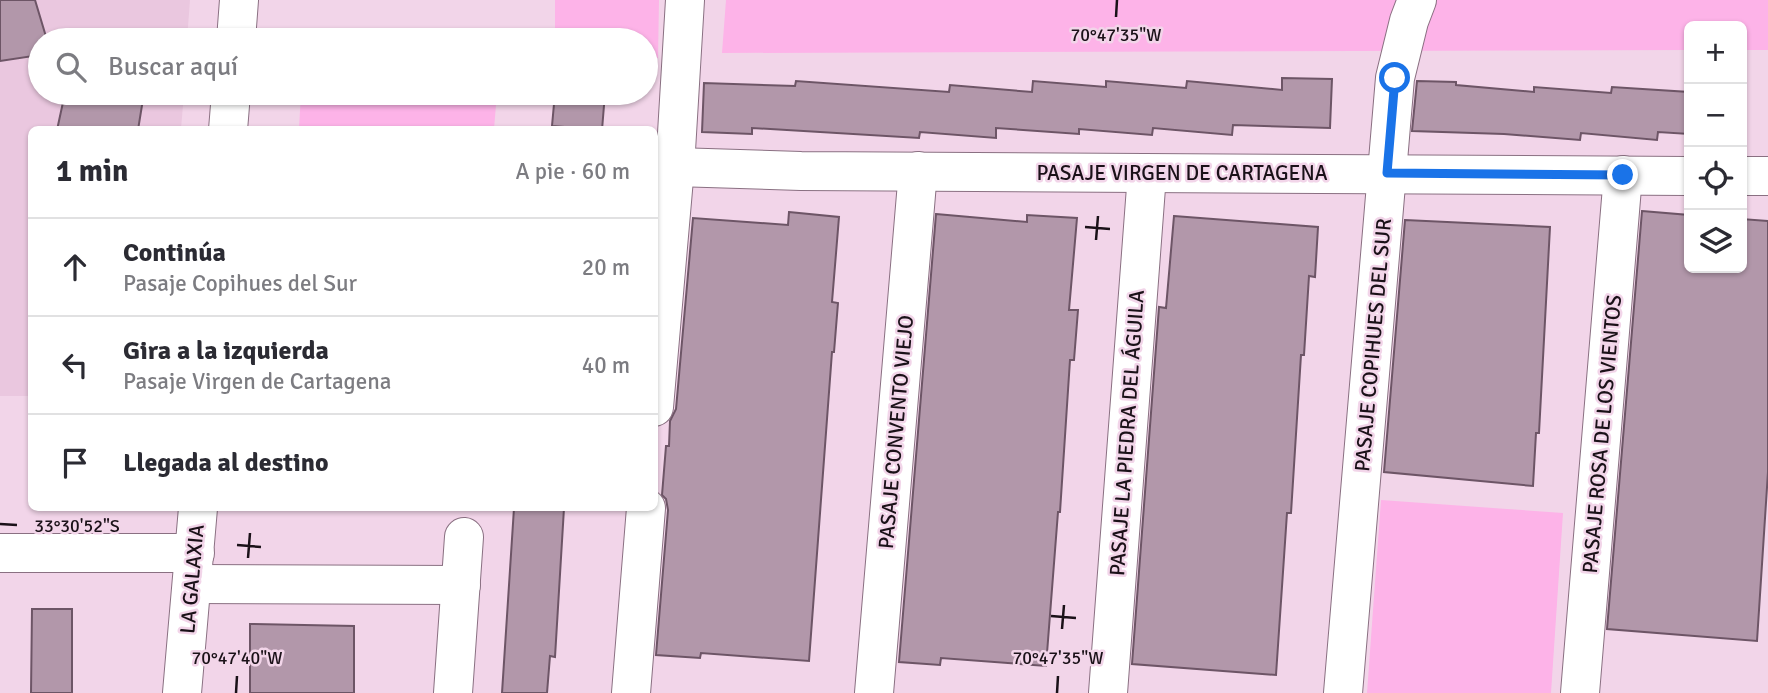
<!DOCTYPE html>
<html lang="es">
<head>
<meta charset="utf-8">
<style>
  :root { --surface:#fff; --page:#f2f2f3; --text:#2b2b33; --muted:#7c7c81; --line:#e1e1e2 }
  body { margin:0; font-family:Signika,sans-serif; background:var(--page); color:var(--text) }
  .controls { position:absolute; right:21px; top:21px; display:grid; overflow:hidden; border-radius:10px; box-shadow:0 2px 5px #0004 }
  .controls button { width:63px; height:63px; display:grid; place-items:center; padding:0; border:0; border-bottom:2px solid var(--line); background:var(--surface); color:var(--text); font:35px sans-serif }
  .stop { position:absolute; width:21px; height:21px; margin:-16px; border:5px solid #1a73e8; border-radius:50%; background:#fff }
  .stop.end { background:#1a73e8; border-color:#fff; box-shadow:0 2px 7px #0008 }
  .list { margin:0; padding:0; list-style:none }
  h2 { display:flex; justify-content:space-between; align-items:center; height:91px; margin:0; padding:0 28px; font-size:30px }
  h2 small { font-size:23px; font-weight:400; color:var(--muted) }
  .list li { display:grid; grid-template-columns:46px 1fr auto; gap:21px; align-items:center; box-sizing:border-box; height:98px; padding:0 28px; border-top:2px solid var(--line) }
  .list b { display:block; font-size:26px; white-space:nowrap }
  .list p { margin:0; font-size:23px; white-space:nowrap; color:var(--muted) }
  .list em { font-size:23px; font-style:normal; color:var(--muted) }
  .icon { flex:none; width:38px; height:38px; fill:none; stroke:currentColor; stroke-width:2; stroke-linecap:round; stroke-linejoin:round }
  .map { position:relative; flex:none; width:1768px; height:693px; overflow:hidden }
  .search { position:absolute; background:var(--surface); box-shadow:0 2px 5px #0004; left:28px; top:28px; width:630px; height:77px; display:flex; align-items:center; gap:18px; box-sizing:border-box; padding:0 24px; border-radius:38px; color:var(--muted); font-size:26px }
  .panel { position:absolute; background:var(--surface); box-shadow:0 2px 5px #0004; left:28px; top:126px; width:630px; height:385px; border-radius:10px }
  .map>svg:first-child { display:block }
  .built { fill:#eac7df }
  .green { fill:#fdb3e8 }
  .building { fill:#b297aa; stroke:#6d5566; stroke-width:2 }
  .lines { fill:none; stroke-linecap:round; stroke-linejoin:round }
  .minor-casing { stroke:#8a7082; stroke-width:40 }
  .minor { stroke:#fff; stroke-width:38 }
  .route { stroke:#1a73e8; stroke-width:9 }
  .ticks { fill:none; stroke:#1a1118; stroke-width:2.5 }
  .labels { text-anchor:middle; stroke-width:5; stroke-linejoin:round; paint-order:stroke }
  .street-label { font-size:21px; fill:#1a1118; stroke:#f2d5e9 }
  .ticks-label { font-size:18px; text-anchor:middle; fill:#1a1118; stroke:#f2d5e9; stroke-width:5; stroke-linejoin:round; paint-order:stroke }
</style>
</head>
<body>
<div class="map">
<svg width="1768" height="693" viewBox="0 0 1768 693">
  <rect width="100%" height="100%" fill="#f2d5e9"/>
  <polygon class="built" points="0,0 190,0 187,40 40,40 40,93 184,93 181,129 32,130 31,396 0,396"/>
  <g class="green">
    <polygon points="555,0 659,0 658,58 646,58 646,40 555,40"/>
    <polygon points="726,0 1768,0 1768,50 1742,50 1742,26 1689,26 1689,50 722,53"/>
    <polygon points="301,93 497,93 494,129 299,129"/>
    <polygon points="1381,500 1563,513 1551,693 1367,693"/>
  </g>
  <g class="building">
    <polygon points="0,0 35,0 47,40 40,40 40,55 0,61"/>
    <polygon points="1282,78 1332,79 1330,128 1233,125 1232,135 1153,128 1152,135 1079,129 1079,134 996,128 996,138 920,132 919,138 752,128 752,134 702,132 704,83 795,86 796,81 949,92 950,85 1032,92 1033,81 1106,87 1106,81 1186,88 1187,81 1282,90"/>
    <polygon points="1417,81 1456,82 1456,85 1534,92 1534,87 1611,93 1612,87 1689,92 1689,134 1658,132 1657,140 1581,133 1580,140 1504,134 1412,131"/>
    <polygon points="65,93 144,93 138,130 57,130"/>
    <polygon points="555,93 605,93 602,130 552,126"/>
    <polygon points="1642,211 1689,215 1689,268 1742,268 1742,219 1768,221 1768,472 1757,641 1607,629"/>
    <polygon points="789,212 839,217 832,302 838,303 834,352 832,352 809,661 701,653 700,658 656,655 668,510 666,499 662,495 666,446 669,446 670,421 676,409 693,218 788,225"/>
    <polygon points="936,214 1027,222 1027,215 1077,218 1069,310 1078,310 1074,360 1070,360 1060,512 1058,512 1046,666 941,658 940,665 899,662"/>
    <polygon points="1174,216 1318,227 1315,277 1309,276 1304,355 1301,355 1291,513 1287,513 1276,675 1132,664 1159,307 1166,308"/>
    <polygon points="1405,220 1550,227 1539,433 1536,433 1533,486 1384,472"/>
    <polygon points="514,508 564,508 555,657 550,656 547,693 502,693"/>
    <polygon points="32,609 72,609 72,693 31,693"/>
    <polygon points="250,624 354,626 354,693 250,693"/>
  </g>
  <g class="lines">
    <g class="minor-casing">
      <g id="minor">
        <polyline points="236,40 239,0"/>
        <polyline points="228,130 231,93"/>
        <polyline points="675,167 801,171 1689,176"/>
        <polyline points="1742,176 1768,176"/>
        <polyline points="654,407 675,167 685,0"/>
        <polyline points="0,553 195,553"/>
        <polyline points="192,584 461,585"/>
        <polyline points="182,693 198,508"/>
        <polyline points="453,693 464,537"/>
        <polyline points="631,693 646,508"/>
        <polyline points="874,693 918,171"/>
        <polyline points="1108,693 1147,174"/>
        <polyline points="1343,693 1395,78 1409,21 1417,0"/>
        <polyline points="1580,693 1623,175"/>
      </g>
    </g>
    <use href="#minor" class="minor"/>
  </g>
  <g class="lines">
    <polyline class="route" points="1395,78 1387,173 1623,175"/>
  </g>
  <path class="ticks" d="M1116 17 1117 0M1085 227 1110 229M1096 240 1098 216M0 524 17 525M237 545 261 547M248 558 250 533M1051 616 1076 618M1062 629 1064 605M236 693 237 676M1057 693 1058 676"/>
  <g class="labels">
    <g class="street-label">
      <text x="1182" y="180">PASAJE VIRGEN DE CARTAGENA</text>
      <text transform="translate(1373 345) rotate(-85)" y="7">PASAJE COPIHUES DEL SUR</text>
      <text transform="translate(896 432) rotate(-85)" y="7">PASAJE CONVENTO VIEJO</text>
      <text transform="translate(1127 433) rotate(-86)" y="7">PASAJE LA PIEDRA DEL ÁGUILA</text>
      <text transform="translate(1602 434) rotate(-85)" y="7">PASAJE ROSA DE LOS VIENTOS</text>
      <text transform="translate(192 579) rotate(-85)" y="7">LA GALAXIA</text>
    </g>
  </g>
  <g class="ticks-label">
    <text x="1116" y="41">70°47'35"W</text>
    <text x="77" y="532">33°30'52"S</text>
    <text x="237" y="664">70°47'40"W</text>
    <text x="1058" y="664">70°47'35"W</text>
  </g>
</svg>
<div class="controls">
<button>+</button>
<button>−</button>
<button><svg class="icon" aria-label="locate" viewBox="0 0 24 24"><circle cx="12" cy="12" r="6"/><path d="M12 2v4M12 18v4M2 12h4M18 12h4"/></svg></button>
<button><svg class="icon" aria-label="layers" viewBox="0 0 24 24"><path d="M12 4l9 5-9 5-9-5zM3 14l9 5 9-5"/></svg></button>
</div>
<div class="stop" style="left:1395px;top:78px"></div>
<div class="stop end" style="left:1623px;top:175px"></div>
<div class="search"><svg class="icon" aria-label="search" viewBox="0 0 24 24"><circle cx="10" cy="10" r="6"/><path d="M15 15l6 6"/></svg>Buscar aquí</div>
<section class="panel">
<h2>1 min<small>A pie · 60 m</small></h2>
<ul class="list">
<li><svg class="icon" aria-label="ahead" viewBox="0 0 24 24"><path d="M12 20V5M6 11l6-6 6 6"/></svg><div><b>Continúa</b><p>Pasaje Copihues del Sur</p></div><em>20 m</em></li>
<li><svg class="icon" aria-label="left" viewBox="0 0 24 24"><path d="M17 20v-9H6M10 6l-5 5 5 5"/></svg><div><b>Gira a la izquierda</b><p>Pasaje Virgen de Cartagena</p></div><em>40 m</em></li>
<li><svg class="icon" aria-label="arrive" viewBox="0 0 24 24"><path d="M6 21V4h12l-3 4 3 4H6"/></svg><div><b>Llegada al destino</b></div></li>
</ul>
</section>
</div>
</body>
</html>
